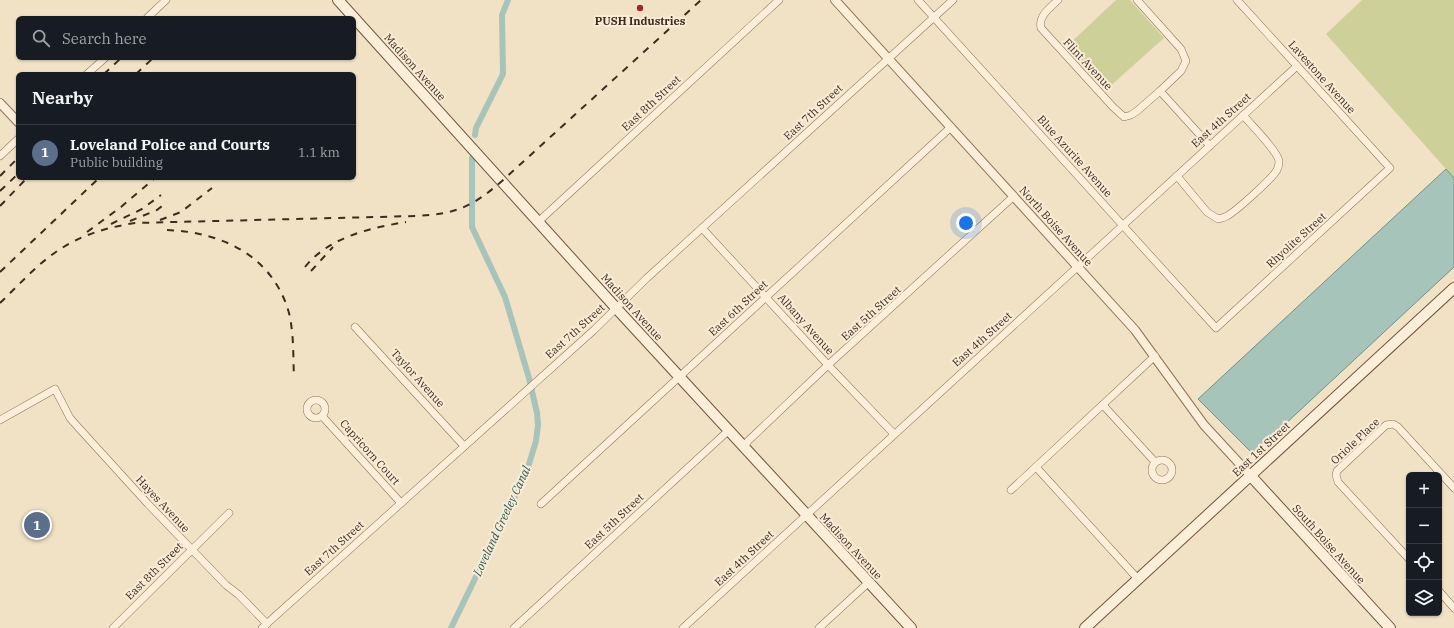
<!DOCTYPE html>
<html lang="en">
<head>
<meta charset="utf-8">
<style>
  :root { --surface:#171b24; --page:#242831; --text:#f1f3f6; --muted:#9ea1a6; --line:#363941; --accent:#db2777 }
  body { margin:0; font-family:"IBM Plex Serif",serif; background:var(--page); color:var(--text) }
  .controls { position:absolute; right:12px; bottom:12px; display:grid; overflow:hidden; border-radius:6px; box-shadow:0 1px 3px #0004 }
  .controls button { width:36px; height:36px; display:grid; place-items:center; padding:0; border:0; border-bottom:1px solid var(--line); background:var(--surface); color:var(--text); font:20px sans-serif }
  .you { position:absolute; left:966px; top:223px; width:14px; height:14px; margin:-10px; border:3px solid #fff; border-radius:50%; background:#1a73e8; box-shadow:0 0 0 6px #1a73e833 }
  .badge { display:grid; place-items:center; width:26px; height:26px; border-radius:50%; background:var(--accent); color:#fff; font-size:13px; font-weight:700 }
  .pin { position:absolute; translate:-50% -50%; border:2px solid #fff; box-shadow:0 1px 4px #0006 }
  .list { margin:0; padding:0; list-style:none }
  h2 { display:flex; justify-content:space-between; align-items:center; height:52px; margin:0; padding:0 16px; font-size:17px }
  h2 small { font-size:13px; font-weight:400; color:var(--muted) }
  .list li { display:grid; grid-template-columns:26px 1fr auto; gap:12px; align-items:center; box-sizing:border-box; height:56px; padding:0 16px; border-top:1px solid var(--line) }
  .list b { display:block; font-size:15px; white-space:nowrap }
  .list p { margin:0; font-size:13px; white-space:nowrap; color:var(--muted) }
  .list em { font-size:13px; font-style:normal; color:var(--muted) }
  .icon { flex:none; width:22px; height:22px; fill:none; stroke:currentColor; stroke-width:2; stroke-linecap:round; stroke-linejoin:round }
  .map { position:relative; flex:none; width:1454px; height:628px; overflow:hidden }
  .search { position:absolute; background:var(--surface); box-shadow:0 1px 3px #0004; left:16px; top:16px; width:340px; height:44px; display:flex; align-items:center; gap:10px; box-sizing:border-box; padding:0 14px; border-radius:6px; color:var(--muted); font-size:15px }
  .panel { position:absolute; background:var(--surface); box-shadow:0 1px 3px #0004; left:16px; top:72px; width:340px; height:108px; border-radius:6px }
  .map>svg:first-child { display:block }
  .green { fill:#cdd098 }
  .water { fill:#a7c4ba; stroke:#6d9488 }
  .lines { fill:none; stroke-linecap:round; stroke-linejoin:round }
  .canal { stroke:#a7c4ba; stroke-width:6 }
  .minor-casing { stroke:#8e735a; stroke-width:8 }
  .tertiary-casing { stroke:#8e735a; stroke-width:10 }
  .secondary-casing { stroke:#70543d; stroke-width:12 }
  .minor { stroke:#fbefda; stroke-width:7 }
  .tertiary { stroke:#fbefda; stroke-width:8 }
  .secondary { stroke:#fbefda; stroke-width:10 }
  .rail { stroke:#3d2c1f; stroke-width:2; stroke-dasharray:7 7; stroke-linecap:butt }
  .poi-dot { fill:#a1262d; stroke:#f8ecd6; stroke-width:1.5 }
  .labels { text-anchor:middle; stroke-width:4; stroke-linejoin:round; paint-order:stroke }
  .poi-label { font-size:11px; font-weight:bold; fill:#3d2c1f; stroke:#f8ecd6 }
  .street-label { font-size:11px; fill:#3d2c1f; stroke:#f8ecd6 }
  .water-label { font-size:12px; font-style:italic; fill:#2d5d58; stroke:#f8ecd6 }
</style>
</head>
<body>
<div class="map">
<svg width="1454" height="628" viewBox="0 0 1454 628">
  <rect width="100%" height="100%" fill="#f1e2c5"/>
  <g class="green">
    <polygon points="1116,0 1130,0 1164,38 1107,89 1067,46"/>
    <polygon points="1362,0 1454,0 1454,178 1326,34"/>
  </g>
  <polygon class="water" points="1446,169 1454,178 1454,267 1253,454 1198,399"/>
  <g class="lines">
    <g class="canal">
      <polyline points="475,135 476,128 503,74 502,15 508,0"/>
      <polyline points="451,628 526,474 536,441 538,425 537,413 529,378 505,297 472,227 472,158"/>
    </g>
    <g class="minor-casing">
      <g id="minor">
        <polyline points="918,0 1216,328 1390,168 1237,0"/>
        <path d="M1058 0C1050 8 1038 16 1041 28L1113 107 1124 117 1131 115 1137 111 1160 91 1181 71 1186 61 1181 49 1137 0"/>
        <polyline points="147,18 166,0"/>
        <polyline points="87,74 105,58"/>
        <polyline points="1160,91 1210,146"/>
        <polyline points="0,156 18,139"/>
        <path d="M1177 176 1207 212 1218 219C1221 218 1224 218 1227 216 1236 211 1272 179 1277 170 1278 168 1279 164 1279 161 1277 150 1251 125 1243 115"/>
        <polyline points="538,222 779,0"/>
        <polyline points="702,228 828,365 894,434"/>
        <polyline points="355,327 464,446"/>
        <circle cx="316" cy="409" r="9"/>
        <polyline points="1103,405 1155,462"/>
        <polyline points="322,416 401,503"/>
        <polyline points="0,420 55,389 70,418 77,426 148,504 226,585 239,595 267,624"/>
        <polyline points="744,447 748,441 828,365 1014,196"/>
        <circle cx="1162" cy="470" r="10"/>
        <polyline points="1036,467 1138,579"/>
        <polyline points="1011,490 1155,356"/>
        <polyline points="541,504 951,127"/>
        <polyline points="1409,559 1338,482 1336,475 1337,471 1386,425 1393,424 1398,427 1454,488"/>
        <polyline points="1439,591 1454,608"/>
        <polyline points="113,628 229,513"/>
        <polyline points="262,628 594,330 647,278 953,0"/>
        <polyline points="514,628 729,430"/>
        <polyline points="683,628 1297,66"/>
        <polyline points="819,628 869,582"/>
      </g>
    </g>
    <g class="tertiary-casing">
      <g id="tertiary">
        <polyline points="835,0 1135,330 1204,425 1250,475"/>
        <polyline points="0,103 18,122"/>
      </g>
    </g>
    <g class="secondary-casing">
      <g id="secondary">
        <polyline points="338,0 616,308 911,628"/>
        <polyline points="1250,475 1390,628"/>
        <polyline points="1085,628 1454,288"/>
      </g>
    </g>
    <use href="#minor" class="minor"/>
    <use href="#tertiary" class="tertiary"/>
    <use href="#secondary" class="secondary"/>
    <g class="rail">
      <polyline points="104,74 121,58"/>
      <polyline points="136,74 153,58"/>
      <polyline points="0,176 18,158"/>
      <polyline points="0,191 18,174"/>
      <polyline points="0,206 27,178"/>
      <polyline points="160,220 181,212 212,188"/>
      <polyline points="130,221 157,210 167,202"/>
      <polyline points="111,224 142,209 161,195"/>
      <path d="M167 230C222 232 273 256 289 313 294 334 293 356 294 377"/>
      <polyline points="87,232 121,207 155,178"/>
      <path d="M305 267C329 237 370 228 406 222"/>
      <polyline points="311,271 333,247"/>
      <polyline points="0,272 99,178"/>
      <path d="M0 303C20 284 39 262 62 248 84 234 109 227 135 223L416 216C456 214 472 207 502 181L701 0"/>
    </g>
  </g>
  <circle class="poi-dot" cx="640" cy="8" r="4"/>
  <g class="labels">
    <g class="poi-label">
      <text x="640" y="25">PUSH Industries</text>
    </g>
    <g class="street-label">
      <text transform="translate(1088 64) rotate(47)" y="4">Flint Avenue</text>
      <text transform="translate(415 67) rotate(48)" y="4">Madison Avenue</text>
      <text transform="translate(1322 77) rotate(48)" y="4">Lavestone Avenue</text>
      <text transform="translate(651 103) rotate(-43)" y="4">East 8th Street</text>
      <text transform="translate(813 112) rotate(-43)" y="4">East 7th Street</text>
      <text transform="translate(1221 120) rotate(-42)" y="4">East 4th Street</text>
      <text transform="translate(1075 156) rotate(48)" y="4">Blue Azurite Avenue</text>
      <text transform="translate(1056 226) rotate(48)" y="4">North Boise Avenue</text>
      <text transform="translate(1296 240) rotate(-42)" y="4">Rhyolite Street</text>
      <text transform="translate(632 307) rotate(48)" y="4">Madison Avenue</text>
      <text transform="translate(738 308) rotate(-43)" y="4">East 6th Street</text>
      <text transform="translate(871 313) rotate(-42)" y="4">East 5th Street</text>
      <text transform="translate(806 324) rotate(48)" y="4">Albany Avenue</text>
      <text transform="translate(575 331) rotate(-42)" y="4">East 7th Street</text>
      <text transform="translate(982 339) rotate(-42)" y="4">East 4th Street</text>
      <text transform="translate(418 378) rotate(48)" y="4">Taylor Avenue</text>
      <text transform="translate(1355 441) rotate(-43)" y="4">Oriole Place</text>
      <text transform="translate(1261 449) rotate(-43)" y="4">East 1st Street</text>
      <text transform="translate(370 452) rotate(48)" y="4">Capricorn Court</text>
      <text transform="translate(163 504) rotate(47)" y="4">Hayes Avenue</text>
      <text transform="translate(614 521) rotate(-43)" y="4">East 5th Street</text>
      <text transform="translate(1329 544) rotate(48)" y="4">South Boise Avenue</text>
      <text transform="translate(851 546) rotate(47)" y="4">Madison Avenue</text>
      <text transform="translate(334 548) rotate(-42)" y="4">East 7th Street</text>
      <text transform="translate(744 558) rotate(-43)" y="4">East 4th Street</text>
      <text transform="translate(154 571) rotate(-45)" y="4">East 8th Street</text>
    </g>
    <g class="water-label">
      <text transform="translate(502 521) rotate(-65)" y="4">Loveland Greeley Canal</text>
    </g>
  </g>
</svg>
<div class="controls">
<button>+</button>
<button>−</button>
<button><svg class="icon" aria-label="locate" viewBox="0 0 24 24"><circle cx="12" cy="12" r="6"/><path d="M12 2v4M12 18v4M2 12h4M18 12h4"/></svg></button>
<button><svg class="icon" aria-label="layers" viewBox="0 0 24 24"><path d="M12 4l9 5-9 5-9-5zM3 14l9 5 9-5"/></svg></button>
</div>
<div class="you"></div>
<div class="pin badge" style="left:37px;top:525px;background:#5c6f8a">1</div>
<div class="search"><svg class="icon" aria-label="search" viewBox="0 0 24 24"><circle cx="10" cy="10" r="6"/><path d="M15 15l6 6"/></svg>Search here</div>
<section class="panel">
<h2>Nearby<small></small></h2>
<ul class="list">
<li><span class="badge" style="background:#5c6f8a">1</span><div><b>Loveland Police and Courts</b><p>Public building</p></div><em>1.1 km</em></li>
</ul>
</section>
</div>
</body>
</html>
